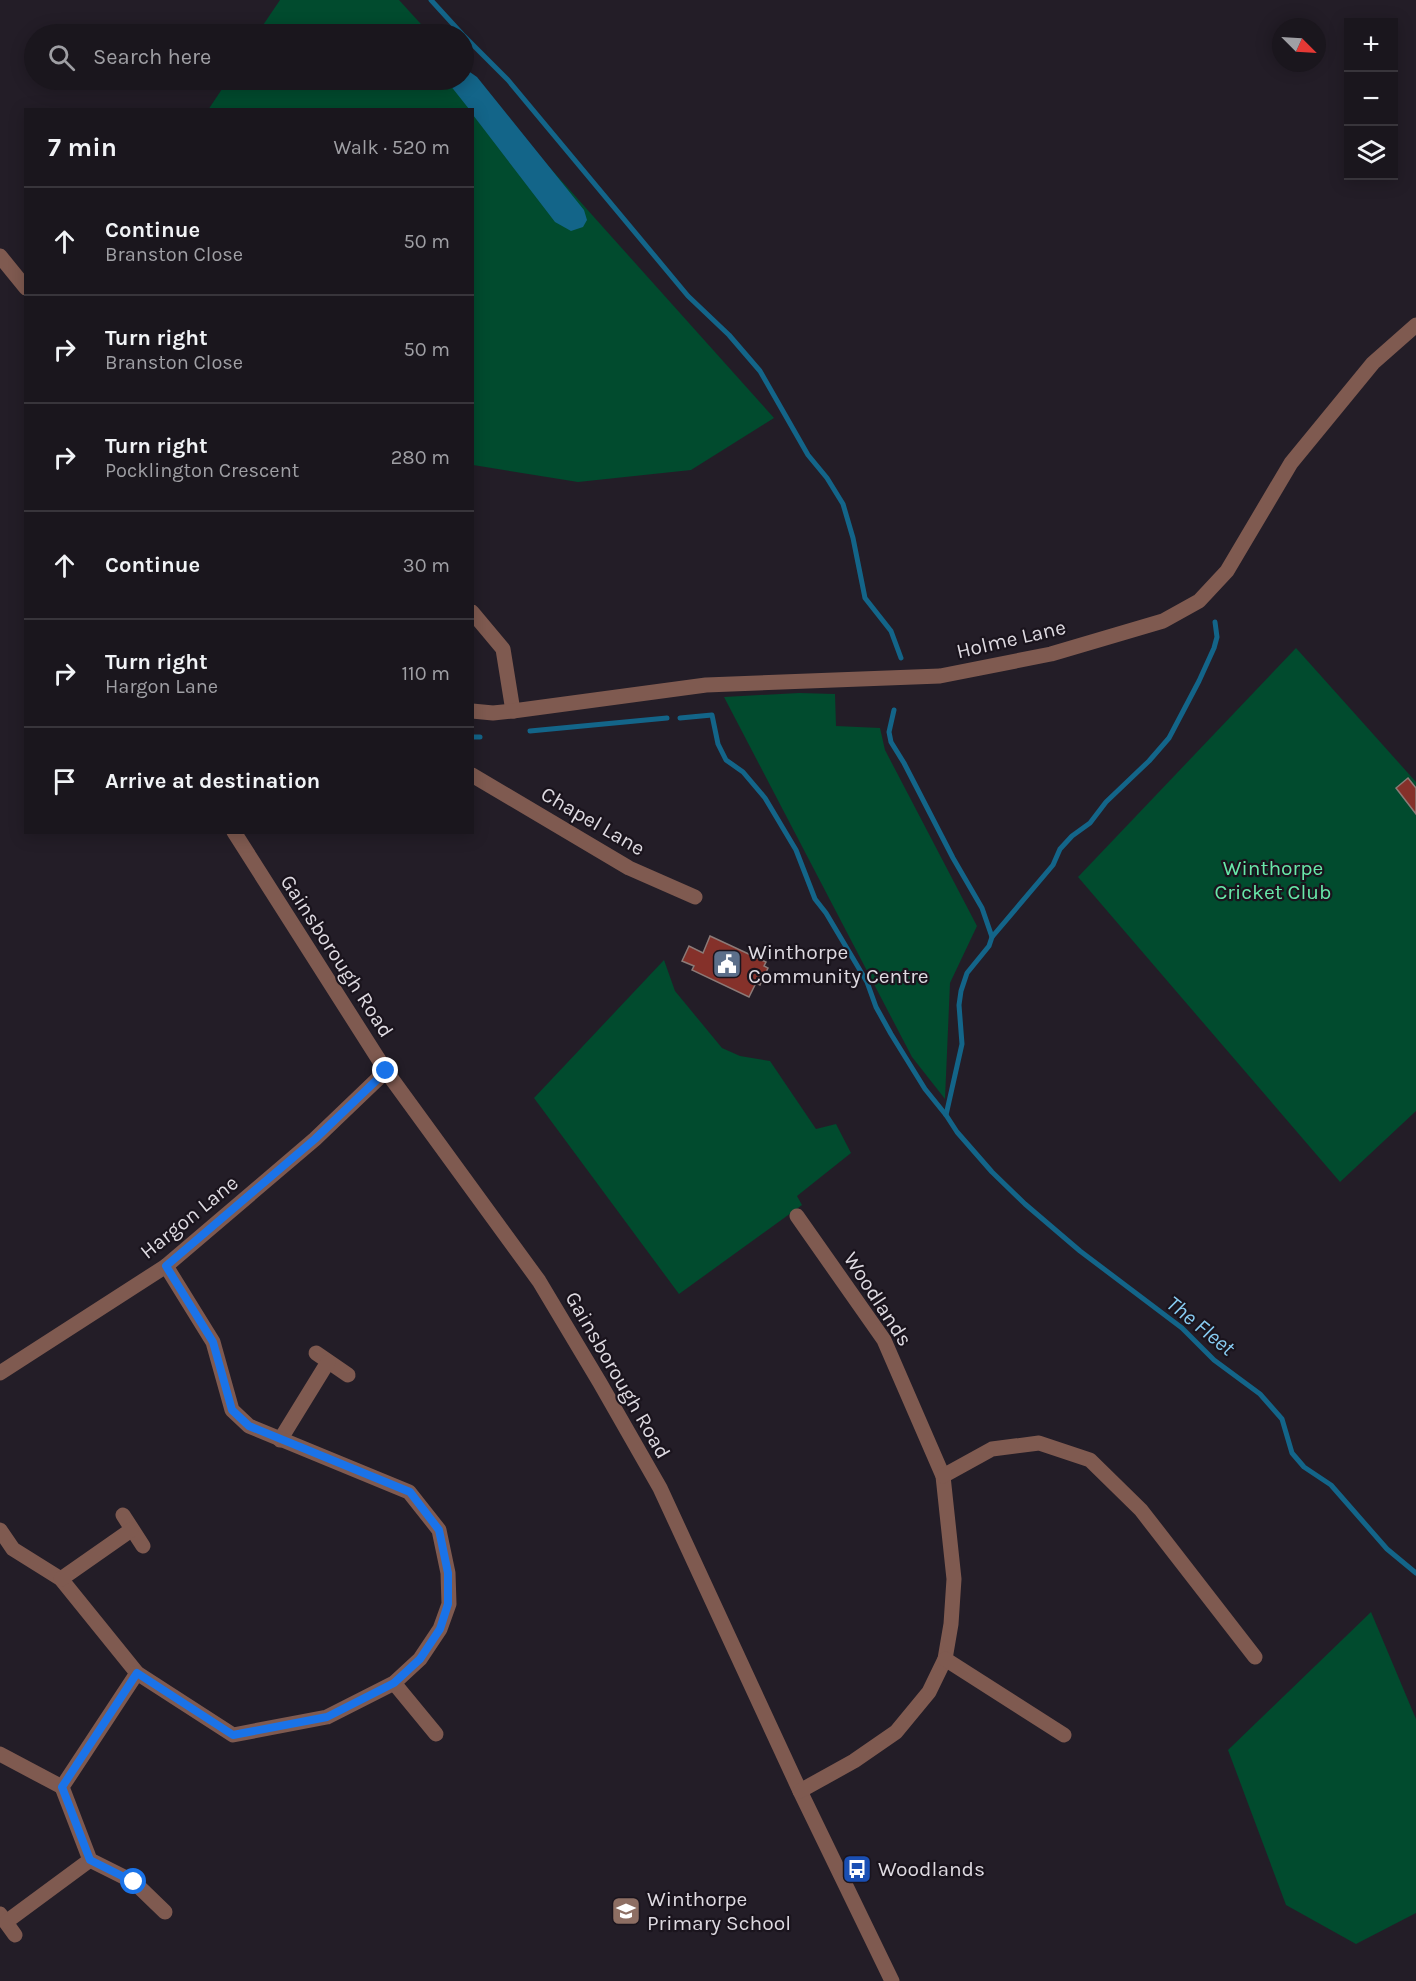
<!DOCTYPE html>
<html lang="en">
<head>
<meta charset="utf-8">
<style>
  :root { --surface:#1a161d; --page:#231f26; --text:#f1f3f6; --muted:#9f9fa4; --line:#38353b }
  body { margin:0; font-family:Karla,sans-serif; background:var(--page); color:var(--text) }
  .controls { position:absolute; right:18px; top:18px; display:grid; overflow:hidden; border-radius:0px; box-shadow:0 3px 15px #0003 }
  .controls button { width:54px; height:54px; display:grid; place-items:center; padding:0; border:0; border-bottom:2px solid var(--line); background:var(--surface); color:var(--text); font:30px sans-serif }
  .compass { position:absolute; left:1272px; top:18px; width:54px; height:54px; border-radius:50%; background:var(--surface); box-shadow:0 3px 15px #0003; rotate:114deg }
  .stop { position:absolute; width:18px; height:18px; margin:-14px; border:4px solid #1a73e8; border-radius:50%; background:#fff }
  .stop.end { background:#1a73e8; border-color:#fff; box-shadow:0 2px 6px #0008 }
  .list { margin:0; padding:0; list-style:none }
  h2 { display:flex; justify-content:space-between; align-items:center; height:78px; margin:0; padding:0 24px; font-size:26px }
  h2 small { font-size:20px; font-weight:400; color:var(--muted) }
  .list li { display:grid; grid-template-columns:39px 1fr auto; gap:18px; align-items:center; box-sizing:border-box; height:108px; padding:0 24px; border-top:2px solid var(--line) }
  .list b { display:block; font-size:22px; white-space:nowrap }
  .list p { margin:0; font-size:20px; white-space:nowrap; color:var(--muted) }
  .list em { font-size:20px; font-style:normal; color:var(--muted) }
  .icon { flex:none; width:33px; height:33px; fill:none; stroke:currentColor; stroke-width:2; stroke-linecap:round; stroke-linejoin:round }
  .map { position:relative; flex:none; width:1416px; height:1981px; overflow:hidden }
  .search { position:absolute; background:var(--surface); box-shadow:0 3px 15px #0003; left:24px; top:24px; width:450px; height:66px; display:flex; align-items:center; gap:15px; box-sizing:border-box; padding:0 21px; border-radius:33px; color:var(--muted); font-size:22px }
  .panel { position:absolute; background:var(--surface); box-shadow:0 3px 15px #0003; left:24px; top:108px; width:450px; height:726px; border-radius:0px }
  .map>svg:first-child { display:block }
  .green { fill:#014b2e }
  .water { fill:#136589 }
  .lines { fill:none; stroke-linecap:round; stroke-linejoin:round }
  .stream { stroke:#136589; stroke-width:5 }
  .building { fill:#85312a; stroke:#8b7a77; stroke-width:1.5 }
  .minor { stroke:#7f5a50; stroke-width:15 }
  .route { stroke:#1a73e8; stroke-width:8 }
  .labels { text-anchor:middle; stroke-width:4.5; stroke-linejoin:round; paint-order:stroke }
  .street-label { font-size:21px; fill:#dedae1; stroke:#1a141d }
  .park-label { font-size:21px; fill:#68e8a9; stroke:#1a141d }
  .poi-label { font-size:21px; fill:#dedae1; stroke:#1a141d; text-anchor:start }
  .water-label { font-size:22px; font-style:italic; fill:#88ccf3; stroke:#1a141d }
</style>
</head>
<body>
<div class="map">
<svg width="1416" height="1981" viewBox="0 0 1416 1981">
  <rect width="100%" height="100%" fill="#231d27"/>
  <g class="green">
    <polygon points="280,0 399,0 430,34 257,34"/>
    <polygon points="464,72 774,418 691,470 578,482 473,465 472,110 208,110 228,80 464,80"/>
    <polygon points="1296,648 1416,782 1416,1111 1340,1182 1078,877"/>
    <polygon points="799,693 835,694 836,726 880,728 885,750 977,926 950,983 945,1099 912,1057 724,697"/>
    <polygon points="664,960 675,991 722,1048 740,1056 770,1061 816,1129 836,1124 851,1153 797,1196 802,1205 679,1294 534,1098"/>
    <polygon points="1371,1612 1416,1719 1416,1913 1356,1944 1286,1905 1228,1750"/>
  </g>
  <polygon class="water" points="464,68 477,77 584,210 587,220 583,227 571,231 555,222 473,115 472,110 469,109 450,85 450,80 464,80"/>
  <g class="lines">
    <g class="stream">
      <polyline points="431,0 462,34"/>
      <polyline points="464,36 508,80 688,296 729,335 760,371 808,455 827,478 843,504 853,538 865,598 891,631 901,658"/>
      <polyline points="894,710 889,732 891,742 904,763 953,858 982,908 992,937 989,946 967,973 961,991 959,1005 962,1044 946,1115"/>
      <polyline points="680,718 712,715 718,744 726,760 743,772 765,798 796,850 815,899 826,913 867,982 876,1007 891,1034 925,1089 946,1115 957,1132 992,1172 1025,1204 1080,1251 1182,1328 1214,1360 1260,1394 1282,1419 1292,1453 1304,1467 1331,1485 1387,1549 1416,1573"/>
      <polyline points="530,731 667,718"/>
      <polyline points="472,737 480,737"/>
      <polyline points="992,937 1053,865 1060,849 1072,836 1090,823 1106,802 1149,761 1169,738 1199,681 1214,648 1217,637 1215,622"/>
    </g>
  </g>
  <g class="building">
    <polygon points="1408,778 1416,788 1416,814 1396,788"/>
    <polygon points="710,936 766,962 764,966 768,968 760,985 756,983 749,997 692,970 694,966 682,961 689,946 703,953"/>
  </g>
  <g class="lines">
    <g class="minor">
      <polyline points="0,256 26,288"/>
      <polyline points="472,612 503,649 513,711"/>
      <polyline points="472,711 493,713 513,711 706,685 940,676 1051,654 1163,621 1199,601 1227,571 1291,463 1373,363 1416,325"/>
      <polyline points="472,775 629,868 695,897"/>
      <polyline points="234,832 386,1071 539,1281 600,1383 660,1488 800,1791 892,1981"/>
      <polyline points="797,1216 884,1340 943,1476 954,1579 951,1624 945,1659 929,1692 896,1732 854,1761 800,1791"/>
      <polyline points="316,1353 348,1375"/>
      <polyline points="0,1373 166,1266 315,1139 386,1071"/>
      <polyline points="280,1440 328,1362"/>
      <polyline points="943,1476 992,1449 1039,1443 1090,1460 1141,1510 1255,1657"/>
      <polyline points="123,1515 143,1546"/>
      <polyline points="0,1530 13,1549 61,1579 137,1673 233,1735 327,1717 394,1683 420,1659 440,1629 449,1604 448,1573 439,1530 409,1492 249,1426 232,1410 213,1342 166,1266"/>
      <polyline points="61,1579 131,1530"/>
      <polyline points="945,1659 1064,1735"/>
      <polyline points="137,1673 62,1787 90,1860 134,1882 165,1912"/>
      <polyline points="394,1683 436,1734"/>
      <polyline points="0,1754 62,1787"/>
      <polyline points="0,1914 15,1935"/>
      <polyline points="6,1922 90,1860"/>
    </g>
  </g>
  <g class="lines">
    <polyline class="route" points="134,1882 90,1860 62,1787 137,1673 233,1735 327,1717 394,1683 420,1659 440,1629 448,1604 448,1573 439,1530 410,1492 249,1426 232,1410 213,1342 166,1266 315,1139 386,1071"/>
  </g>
  <defs>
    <g id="civic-square" transform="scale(1.5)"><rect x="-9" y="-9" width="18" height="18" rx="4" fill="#5c6f8a" stroke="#1a141d"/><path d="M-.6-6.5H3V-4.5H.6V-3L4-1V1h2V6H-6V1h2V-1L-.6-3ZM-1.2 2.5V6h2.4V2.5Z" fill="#fff"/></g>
    <g id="bus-square" transform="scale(1.5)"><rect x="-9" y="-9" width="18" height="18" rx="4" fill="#1a4fb4" stroke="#1a141d"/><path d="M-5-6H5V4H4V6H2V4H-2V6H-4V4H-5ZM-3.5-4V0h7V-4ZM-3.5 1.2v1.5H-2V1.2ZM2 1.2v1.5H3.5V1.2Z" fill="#fff"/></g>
    <g id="school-square" transform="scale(1.5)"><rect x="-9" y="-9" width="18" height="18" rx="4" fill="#8d6e63" stroke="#1a141d"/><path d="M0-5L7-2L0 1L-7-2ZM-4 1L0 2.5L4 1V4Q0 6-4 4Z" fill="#fff"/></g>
  </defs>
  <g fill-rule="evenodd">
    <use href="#civic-square" x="727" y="964"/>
    <use href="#bus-square" x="857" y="1869"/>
    <use href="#school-square" x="626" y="1911"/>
  </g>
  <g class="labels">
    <g class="street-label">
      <text transform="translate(1011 639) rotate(-13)" y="7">Holme Lane</text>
      <text transform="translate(593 821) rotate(30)" y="7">Chapel Lane</text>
      <text transform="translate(337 956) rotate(57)" y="7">Gainsborough Road</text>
      <text transform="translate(189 1217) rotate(-39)" y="7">Hargon Lane</text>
      <text transform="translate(878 1299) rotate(57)" y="7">Woodlands</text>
      <text transform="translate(618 1375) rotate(60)" y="7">Gainsborough Road</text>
    </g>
    <g class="park-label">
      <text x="1273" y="875">Winthorpe<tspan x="1273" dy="24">Cricket Club</tspan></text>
    </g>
    <g class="poi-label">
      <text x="748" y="959">Winthorpe<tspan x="748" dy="24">Community Centre</tspan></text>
      <text x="878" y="1876">Woodlands</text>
      <text x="647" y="1906">Winthorpe<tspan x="647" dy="24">Primary School</tspan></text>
    </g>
    <g class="water-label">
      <text transform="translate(1201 1325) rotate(39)" y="8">The Fleet</text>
    </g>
  </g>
</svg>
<div class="controls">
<button>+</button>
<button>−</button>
<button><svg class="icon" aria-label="layers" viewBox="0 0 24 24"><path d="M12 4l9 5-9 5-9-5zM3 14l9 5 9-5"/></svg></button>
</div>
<svg class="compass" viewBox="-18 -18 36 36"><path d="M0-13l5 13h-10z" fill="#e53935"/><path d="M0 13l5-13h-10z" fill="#9f9fa4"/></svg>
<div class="stop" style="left:134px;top:1882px"></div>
<div class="stop end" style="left:386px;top:1071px"></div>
<div class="search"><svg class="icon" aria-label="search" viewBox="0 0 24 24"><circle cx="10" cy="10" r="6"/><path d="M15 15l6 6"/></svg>Search here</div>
<section class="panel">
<h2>7 min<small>Walk · 520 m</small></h2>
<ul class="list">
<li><svg class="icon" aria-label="ahead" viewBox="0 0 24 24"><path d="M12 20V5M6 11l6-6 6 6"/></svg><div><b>Continue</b><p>Branston Close</p></div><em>50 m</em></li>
<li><svg class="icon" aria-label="right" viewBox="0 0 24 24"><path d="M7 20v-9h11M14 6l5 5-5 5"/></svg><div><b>Turn right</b><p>Branston Close</p></div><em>50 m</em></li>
<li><svg class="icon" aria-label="right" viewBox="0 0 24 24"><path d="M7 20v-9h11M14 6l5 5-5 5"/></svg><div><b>Turn right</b><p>Pocklington Crescent</p></div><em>280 m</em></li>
<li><svg class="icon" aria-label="ahead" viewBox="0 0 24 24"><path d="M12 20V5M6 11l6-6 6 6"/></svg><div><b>Continue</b></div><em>30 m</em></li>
<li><svg class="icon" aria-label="right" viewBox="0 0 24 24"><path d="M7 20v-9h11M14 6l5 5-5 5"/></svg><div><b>Turn right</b><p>Hargon Lane</p></div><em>110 m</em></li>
<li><svg class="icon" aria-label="arrive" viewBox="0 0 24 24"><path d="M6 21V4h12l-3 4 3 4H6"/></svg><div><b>Arrive at destination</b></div></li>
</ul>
</section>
</div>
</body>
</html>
